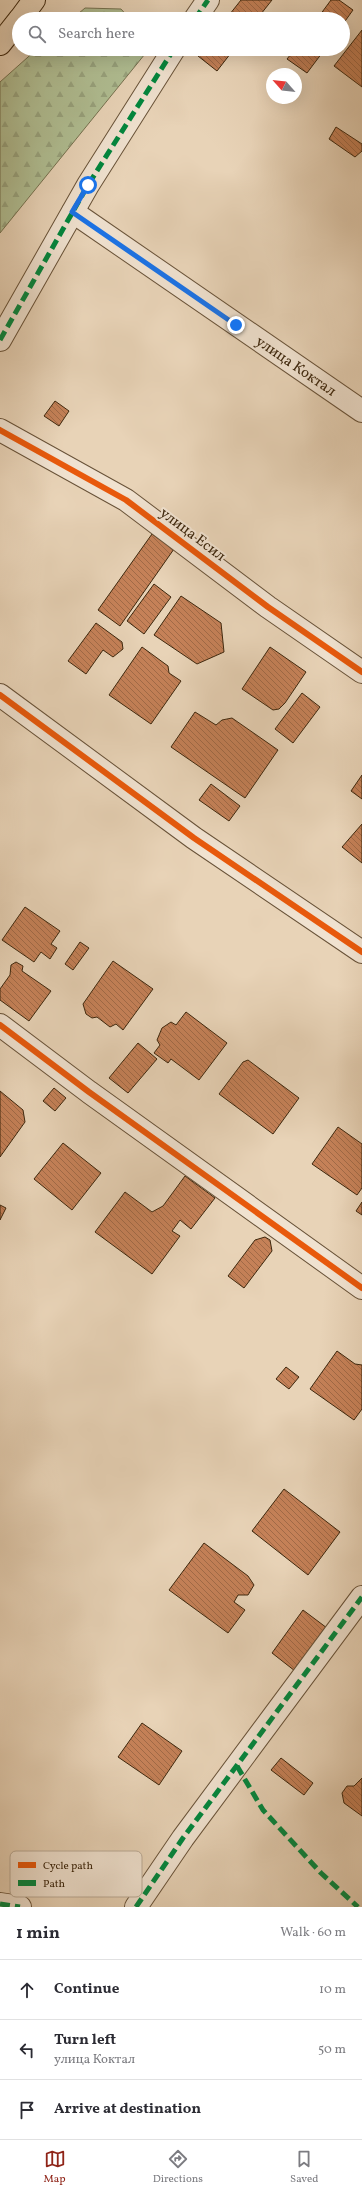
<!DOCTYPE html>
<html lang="en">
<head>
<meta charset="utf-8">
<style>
  :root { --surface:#fff; --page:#f7f7f7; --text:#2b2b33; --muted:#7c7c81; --line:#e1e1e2; --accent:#8f2418 }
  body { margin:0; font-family:Vollkorn,serif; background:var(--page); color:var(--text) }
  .compass { position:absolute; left:266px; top:68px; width:36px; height:36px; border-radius:50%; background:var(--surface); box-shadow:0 4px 16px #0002; rotate:297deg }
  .stop { position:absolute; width:12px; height:12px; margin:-9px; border:3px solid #1a73e8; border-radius:50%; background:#fff }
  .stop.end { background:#1a73e8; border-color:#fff; box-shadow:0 1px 4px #0008 }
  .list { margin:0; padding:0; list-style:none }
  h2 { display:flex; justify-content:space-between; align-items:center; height:52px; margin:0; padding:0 16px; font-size:17px }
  h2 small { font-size:13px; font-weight:400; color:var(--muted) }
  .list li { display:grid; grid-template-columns:26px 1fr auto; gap:12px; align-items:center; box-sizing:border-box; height:60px; padding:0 16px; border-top:1px solid var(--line) }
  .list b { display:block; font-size:15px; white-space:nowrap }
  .list p { margin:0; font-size:13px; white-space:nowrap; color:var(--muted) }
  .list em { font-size:13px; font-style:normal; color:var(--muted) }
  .icon { flex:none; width:22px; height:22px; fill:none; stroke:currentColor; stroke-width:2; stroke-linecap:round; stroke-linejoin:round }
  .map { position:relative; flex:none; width:362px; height:1907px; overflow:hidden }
  .search { position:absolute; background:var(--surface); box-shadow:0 4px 16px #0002; left:12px; right:12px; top:12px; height:44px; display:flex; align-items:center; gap:10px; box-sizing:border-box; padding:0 14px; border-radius:22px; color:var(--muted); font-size:15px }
  .sheet { height:232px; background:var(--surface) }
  nav { display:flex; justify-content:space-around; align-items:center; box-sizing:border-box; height:56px; border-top:1px solid var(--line); background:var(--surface); font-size:11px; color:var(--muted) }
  nav a { display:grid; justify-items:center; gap:2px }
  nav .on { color:var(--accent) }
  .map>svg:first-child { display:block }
  .forest { fill:url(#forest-firs); stroke:#767250 }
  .building { fill:url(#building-back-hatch); stroke:#3d270d }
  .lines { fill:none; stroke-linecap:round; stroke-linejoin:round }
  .minor-casing { stroke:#685238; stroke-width:24 }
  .trunk-casing { stroke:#3d270d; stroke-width:24 }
  .minor { stroke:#f0e2d0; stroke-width:22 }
  .trunk { stroke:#e8d3b7; stroke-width:22 }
  .quiet { stroke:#00873e; stroke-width:5; stroke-dasharray:10 5; stroke-linecap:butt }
  .cycleway-casing { stroke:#f0e2d0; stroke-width:8 }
  .cycleway { stroke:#e8590c; stroke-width:6 }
  .route { stroke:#1a73e8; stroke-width:5 }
  .labels { text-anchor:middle; stroke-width:4; stroke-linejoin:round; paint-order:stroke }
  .street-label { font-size:15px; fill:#3d270d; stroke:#f0e2d0 }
  .key { fill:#f0e2d0; stroke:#baaa96; stroke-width:1 }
  .key-label { font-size:11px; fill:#3d270d }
</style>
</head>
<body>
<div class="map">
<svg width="362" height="1907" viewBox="0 0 362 1907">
  <defs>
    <pattern id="forest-firs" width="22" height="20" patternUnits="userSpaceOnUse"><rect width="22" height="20" fill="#b0be93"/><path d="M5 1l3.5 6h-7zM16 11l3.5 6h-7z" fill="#98a37e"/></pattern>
    <pattern id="building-back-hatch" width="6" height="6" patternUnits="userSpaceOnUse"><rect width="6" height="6" fill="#c58158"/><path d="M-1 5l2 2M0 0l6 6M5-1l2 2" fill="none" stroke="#a16a47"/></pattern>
  </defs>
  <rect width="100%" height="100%" fill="#e8d3b7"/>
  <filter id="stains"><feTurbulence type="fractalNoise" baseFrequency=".005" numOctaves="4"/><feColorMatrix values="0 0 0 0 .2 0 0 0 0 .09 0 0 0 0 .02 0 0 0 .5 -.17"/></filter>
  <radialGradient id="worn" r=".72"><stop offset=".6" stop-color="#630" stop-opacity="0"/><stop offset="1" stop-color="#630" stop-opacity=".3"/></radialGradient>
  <g class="forest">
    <polygon points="85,8 121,9 130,19 72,19"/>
    <polygon points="37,49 149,49 0,233 0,82"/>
  </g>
  <g class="building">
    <polygon points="241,0 272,0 257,19 226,19"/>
    <polygon points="331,0 339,0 353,10 343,24 343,19 317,19"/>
    <polygon points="362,30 362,87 334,66"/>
    <polygon points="203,49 234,49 217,71 198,56"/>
    <polygon points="295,49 325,49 307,73 287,59"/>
    <polygon points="336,127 362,144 362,151 355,157 329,139"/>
    <polygon points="55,401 69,411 59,426 44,416"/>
    <polygon points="152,534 174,549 120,626 98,610"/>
    <polygon points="154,584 171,597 144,634 127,621"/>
    <polygon points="181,596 221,623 224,652 197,664 154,635"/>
    <polygon points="96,623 122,642 123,649 113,657 103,650 86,674 68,661"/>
    <polygon points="142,647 168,666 169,673 181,681 151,724 109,695"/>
    <polygon points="270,647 306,672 285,703 279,709 273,710 242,689"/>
    <polygon points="302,693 320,707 293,743 275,729"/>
    <polygon points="195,712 216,725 222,720 232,718 278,750 245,798 171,747"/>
    <polygon points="362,775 362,799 351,791"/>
    <polygon points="211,784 240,806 229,821 199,800"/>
    <polygon points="362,824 362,863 342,847"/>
    <polygon points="25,907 60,931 51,944 57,948 50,959 41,952 34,962 2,940"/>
    <polygon points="80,942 89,948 73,970 65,964"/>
    <polygon points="113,961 153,989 123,1030 116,1024 110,1027 97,1017 92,1018 86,1014 83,1004"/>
    <polygon points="16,962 23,966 22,971 51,991 29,1021 0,1000 0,989 10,975 11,965"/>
    <polygon points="186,1012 227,1043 199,1080 171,1059 168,1063 154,1053 160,1045 157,1040 162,1028 171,1022 176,1025"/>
    <polygon points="138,1043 157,1059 128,1093 109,1078"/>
    <polygon points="248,1060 299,1098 273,1134 219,1094 243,1062"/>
    <polygon points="54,1088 66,1098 55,1111 43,1101"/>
    <polygon points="0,1091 23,1110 25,1122 0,1157"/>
    <polygon points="338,1127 362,1144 362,1188 357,1195 312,1164"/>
    <polygon points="63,1143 101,1173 72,1210 34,1179"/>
    <polygon points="185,1176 215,1198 191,1229 180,1220 172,1231 180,1236 152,1274 95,1232 125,1192 152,1212 163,1206"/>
    <polygon points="362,1202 362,1215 356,1211"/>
    <polygon points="0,1205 6,1208 0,1220"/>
    <polygon points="265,1237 270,1240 272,1251 244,1288 228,1276 255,1240"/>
    <polygon points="337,1351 355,1364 362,1365 362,1409 354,1420 310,1389"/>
    <polygon points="286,1367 299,1377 289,1389 276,1379"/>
    <polygon points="284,1489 340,1532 308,1575 252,1531"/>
    <polygon points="204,1543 248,1576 254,1585 248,1595 238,1595 234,1602 245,1610 228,1633 169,1590"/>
    <polygon points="303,1610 327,1628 295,1671 272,1653"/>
    <polygon points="142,1723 182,1751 159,1785 118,1757"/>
    <polygon points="281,1758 313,1783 304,1795 271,1770"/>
    <polygon points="362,1778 362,1816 344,1803 342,1793 347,1786 354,1786"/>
  </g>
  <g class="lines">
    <g class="minor-casing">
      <g id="minor">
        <polyline points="195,19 208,0"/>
        <path id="s1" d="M73 212 362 411"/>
        <polyline points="0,340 88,185 174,49"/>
        <polyline points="0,430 126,500 268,607 362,672"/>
        <polyline points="0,695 194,838 362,952"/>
        <polyline points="0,1025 89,1092 362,1288"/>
        <polyline points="0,1904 20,1907"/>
        <polyline points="136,1907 183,1838 362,1597"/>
      </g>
    </g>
    <g class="trunk-casing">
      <g id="trunk">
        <polyline points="20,19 34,0"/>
        <polyline points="0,44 19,20"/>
      </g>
    </g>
    <use href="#minor" class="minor"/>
    <use href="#trunk" class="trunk"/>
    <g class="quiet">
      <polyline points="195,19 208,0"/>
      <polyline points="0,340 88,185 174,49"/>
      <polyline points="237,1766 263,1810 321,1873 358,1907"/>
      <polyline points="0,1904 20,1907"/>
      <polyline points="136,1907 183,1838 362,1597"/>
    </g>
    <g class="cycleway-casing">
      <g id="cycleway">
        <polyline points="0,430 126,500 268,607 362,672"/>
        <polyline points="0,695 194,838 362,952"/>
        <polyline points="0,1025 89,1092 362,1288"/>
      </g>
    </g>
    <use href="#cycleway" class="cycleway"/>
  </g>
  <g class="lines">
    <polyline class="route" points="88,185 72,212 236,325"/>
  </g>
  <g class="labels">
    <g class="street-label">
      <text dy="5" stroke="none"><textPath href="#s1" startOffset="271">улица Коктал</textPath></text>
      <text transform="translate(193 534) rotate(37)" y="5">улица Есил</text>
    </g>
  </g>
  <rect x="10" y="1851" width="132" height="46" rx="6" class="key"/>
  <rect x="18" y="1862" width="18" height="6" fill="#e8590c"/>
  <rect x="18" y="1880" width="18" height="6" fill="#00873e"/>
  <g class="key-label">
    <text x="43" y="1869">Cycle path</text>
    <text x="43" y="1887">Path</text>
  </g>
  <rect width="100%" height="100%" filter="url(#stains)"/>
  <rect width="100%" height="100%" fill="url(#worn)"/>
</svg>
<svg class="compass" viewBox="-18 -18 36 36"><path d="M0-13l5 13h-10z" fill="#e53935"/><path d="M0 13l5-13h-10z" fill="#7c7c81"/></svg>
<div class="stop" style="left:88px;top:185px"></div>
<div class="stop end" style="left:236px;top:325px"></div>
<div class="search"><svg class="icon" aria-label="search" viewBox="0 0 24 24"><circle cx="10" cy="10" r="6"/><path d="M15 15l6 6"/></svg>Search here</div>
</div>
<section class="sheet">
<h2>1 min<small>Walk · 60 m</small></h2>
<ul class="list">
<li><svg class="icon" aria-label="ahead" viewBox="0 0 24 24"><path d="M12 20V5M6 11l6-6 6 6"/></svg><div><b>Continue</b></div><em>10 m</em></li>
<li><svg class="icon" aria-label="left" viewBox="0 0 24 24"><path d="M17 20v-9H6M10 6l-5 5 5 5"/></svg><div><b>Turn left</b><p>улица Коктал</p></div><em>50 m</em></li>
<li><svg class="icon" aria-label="arrive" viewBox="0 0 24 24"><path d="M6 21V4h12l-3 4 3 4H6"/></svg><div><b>Arrive at destination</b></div></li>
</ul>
</section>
<nav>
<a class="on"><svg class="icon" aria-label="map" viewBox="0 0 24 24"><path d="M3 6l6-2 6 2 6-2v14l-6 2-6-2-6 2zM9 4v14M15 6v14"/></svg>Map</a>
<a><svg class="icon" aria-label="directions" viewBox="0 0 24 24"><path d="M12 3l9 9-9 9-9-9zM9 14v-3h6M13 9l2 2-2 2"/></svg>Directions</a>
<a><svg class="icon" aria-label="saved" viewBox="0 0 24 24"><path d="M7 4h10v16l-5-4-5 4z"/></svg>Saved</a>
</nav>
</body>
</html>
